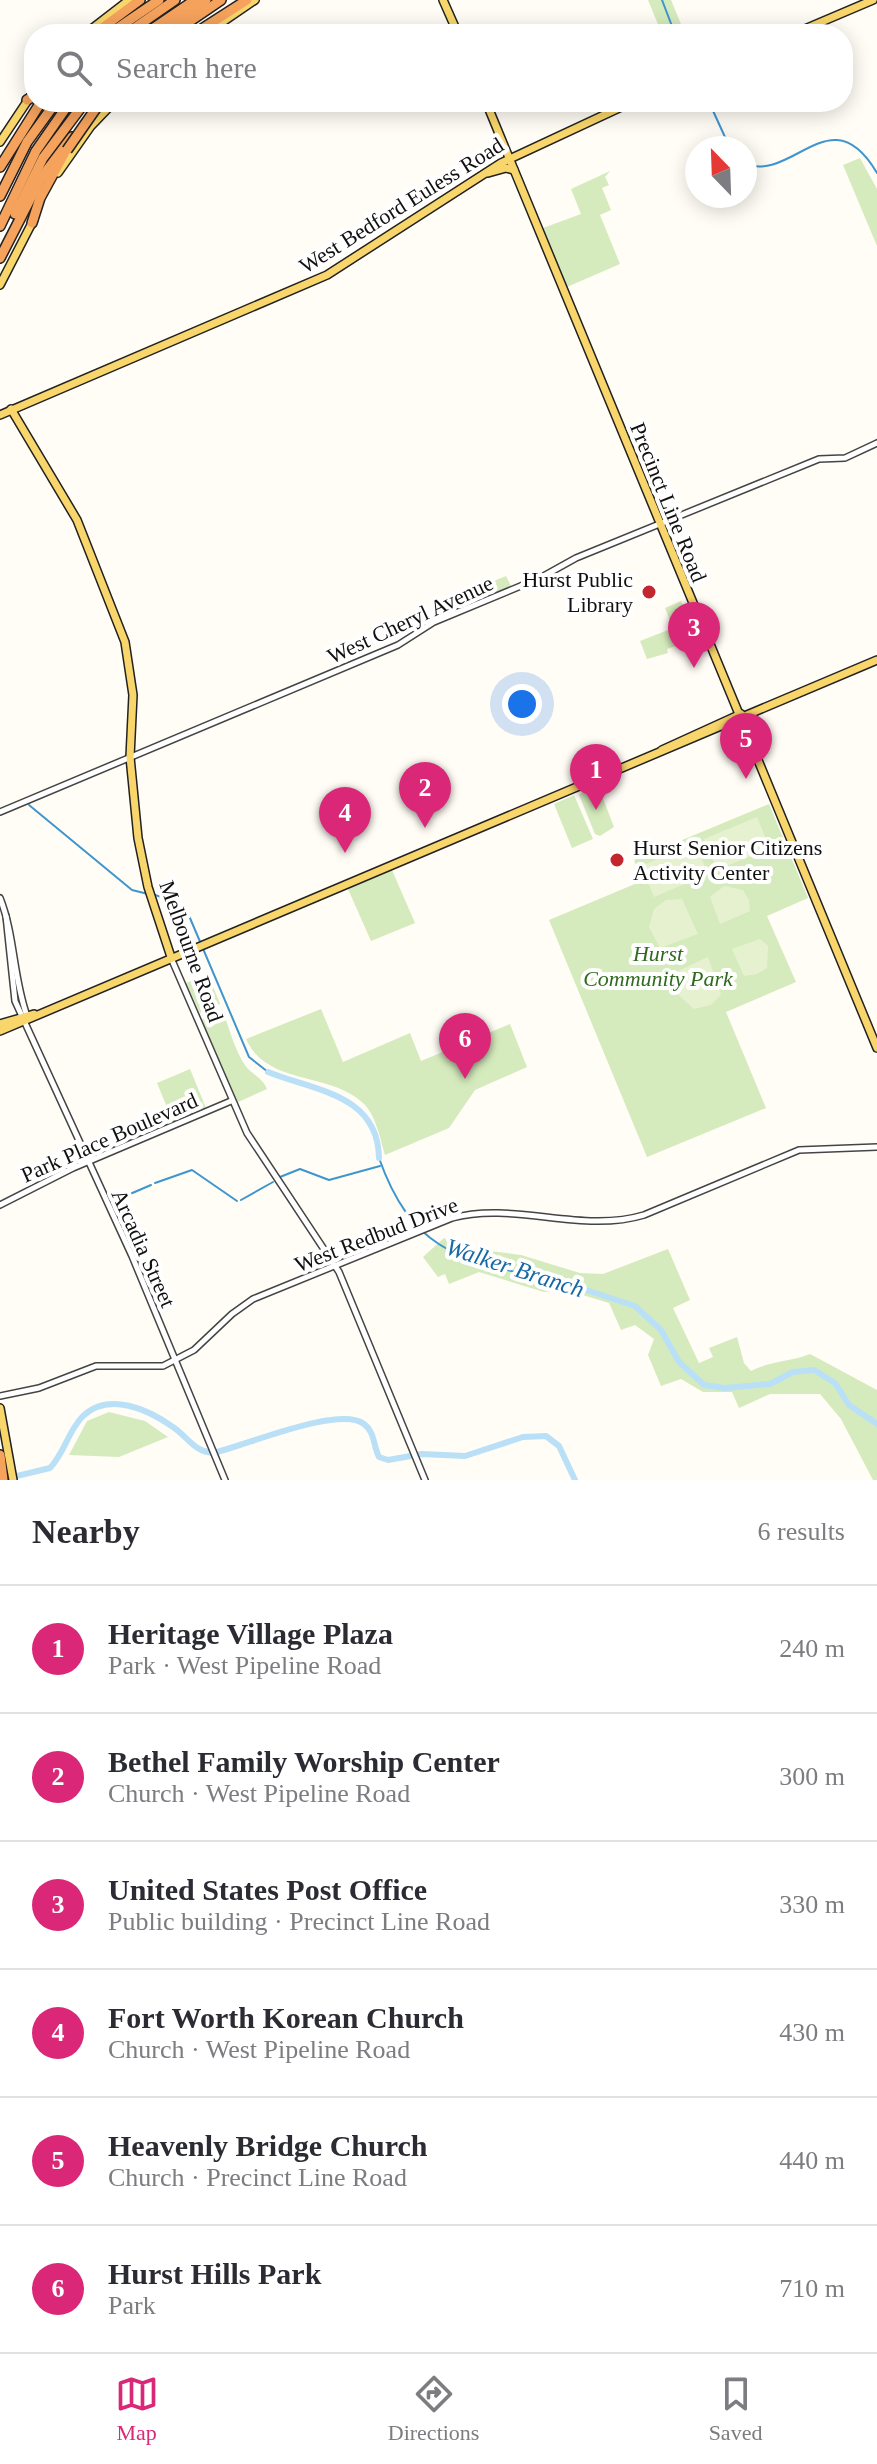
<!DOCTYPE html>
<html lang="en">
<head>
<meta charset="utf-8">
<style>
  :root { --surface:#fff; --page:#f2f2f3; --text:#2b2b33; --muted:#7c7c81; --line:#e1e1e2; --accent:#db2777 }
  body { margin:0; font-family:"Times New Roman",serif; background:var(--page); color:var(--text) }
  .compass { position:absolute; left:685px; top:136px; width:72px; height:72px; border-radius:50%; background:var(--surface); box-shadow:0 4px 20px #0003; rotate:337deg }
  .you { position:absolute; left:522px; top:704px; width:28px; height:28px; margin:-20px; border:6px solid #fff; border-radius:50%; background:#1a73e8; box-shadow:0 0 0 12px #1a73e833 }
  .badge { display:grid; place-items:center; width:52px; height:52px; border-radius:50%; background:var(--accent); color:#fff; font-size:26px; font-weight:700 }
  .pin { position:absolute; translate:-50% -66px; filter:drop-shadow(0 2px 4px #0008) }
  .pin::after { content:''; position:absolute; top:42px; width:28px; height:24px; background:inherit; clip-path:polygon(0 0,100% 0,50% 100%) }
  .list { margin:0; padding:0; list-style:none }
  h2 { display:flex; justify-content:space-between; align-items:center; height:104px; margin:0; padding:0 32px; font-size:34px }
  h2 small { font-size:26px; font-weight:400; color:var(--muted) }
  .list li { display:grid; grid-template-columns:52px 1fr auto; gap:24px; align-items:center; box-sizing:border-box; height:128px; padding:0 32px; border-top:2px solid var(--line) }
  .list b { display:block; font-size:30px; white-space:nowrap }
  .list p { margin:0; font-size:26px; white-space:nowrap; color:var(--muted) }
  .list em { font-size:26px; font-style:normal; color:var(--muted) }
  .icon { flex:none; width:44px; height:44px; fill:none; stroke:currentColor; stroke-width:2; stroke-linecap:round; stroke-linejoin:round }
  .map { position:relative; flex:none; width:877px; height:1480px; overflow:hidden }
  .search { position:absolute; background:var(--surface); box-shadow:0 4px 20px #0003; left:24px; right:24px; top:24px; height:88px; display:flex; align-items:center; gap:20px; box-sizing:border-box; padding:0 28px; border-radius:32px; color:var(--muted); font-size:30px }
  .sheet { height:872px; background:var(--surface) }
  nav { display:flex; justify-content:space-around; align-items:center; box-sizing:border-box; height:112px; border-top:2px solid var(--line); background:var(--surface); font-size:22px; color:var(--muted) }
  nav a { display:grid; justify-items:center; gap:4px }
  nav .on { color:var(--accent) }
  .map>svg:first-child { display:block }
  .green { fill:#d5ebbd }
  .pitch { fill:#e6f2cf }
  .lines { fill:none; stroke-linecap:round; stroke-linejoin:round }
  .stream { stroke:#3f96cf; stroke-width:2 }
  .river { stroke:#b9e0f7; stroke-width:6 }
  .minor-casing { stroke:#444; stroke-width:8 }
  .major-casing { stroke:#222; stroke-width:10 }
  .highway-casing { stroke:#222; stroke-width:12 }
  .minor { stroke:#fff; stroke-width:5 }
  .major { stroke:#f9d66b; stroke-width:7 }
  .highway { stroke:#f5a25d; stroke-width:9 }
  .highway-bridge-casing { stroke:#222; stroke-width:12; stroke-linecap:butt }
  .highway-bridge { stroke:#f5a25d; stroke-width:9 }
  .poi-dot { fill:#c4262e; stroke:#fff; stroke-width:3 }
  .labels { text-anchor:middle; stroke-width:8; stroke-linejoin:round; paint-order:stroke }
  .street-label { font-size:22px; fill:#111; stroke:#fff }
  .poi-label { font-size:22px; fill:#111; stroke:#fff; text-anchor:end }
  .park-label { font-size:22px; font-style:italic; fill:#2f6b1f; stroke:#fff }
  .water-label { font-size:24px; font-style:italic; fill:#1768a6; stroke:#fff }
</style>
</head>
<body>
<div class="map">
<svg width="877" height="1480" viewBox="0 0 877 1480">
  <rect width="100%" height="100%" fill="#fffdf5"/>
  <g class="green">
    <polygon points="648,0 671,0 685,34 662,34"/>
    <polygon points="860,158 877,189 877,246 843,165"/>
    <polygon points="610,171 605,177 609,185 602,188 611,210 600,215 620,264 567,287 543,228 581,214 571,189"/>
    <polygon points="506,576 512,588 457,610 452,598"/>
    <polygon points="681,601 699,638 667,649 668,653 647,659 640,641 673,628 665,608"/>
    <polygon points="593,785 599,788 614,827 600,836 595,834 579,795"/>
    <polygon points="574,795 593,839 572,848 554,804"/>
    <polygon points="769,804 808,898 767,916 796,982 726,1012 766,1108 647,1157 549,920 642,881 634,860"/>
    <polygon points="392,870 415,923 371,941 348,889"/>
    <polygon points="208,974 220,1004 200,1013 186,983"/>
    <path d="M222 1009C229 1027 234 1049 245 1065 252 1075 262 1077 267 1089L236 1103 201 1020Z"/>
    <path d="M321 1009 343 1062 410 1033 421 1061 510 1024 527 1067 475 1090 449 1128 385 1155C380 1138 376 1115 363 1103 328 1071 267 1086 246 1039Z"/>
    <polygon points="190,1069 206,1108 173,1122 157,1083"/>
    <path d="M444 1238 460 1247 521 1255 580 1273 603 1274 668 1249 690 1300 673 1308 699 1363 713 1357 709 1348 737 1337 744 1363 751 1371C770 1361 790 1362 810 1354L877 1390V1480H873L841 1419 820 1394H770L739 1408 732 1392H703L681 1379 661 1386 648 1355 654 1339 635 1325 621 1330 609 1303 566 1290 544 1292 479 1272 449 1284 445 1274 438 1277 423 1257Z"/>
    <polygon points="109,1412 145,1421 168,1437 119,1457 69,1455 87,1421"/>
  </g>
  <g class="pitch">
    <polygon points="757,817 770,848 717,870 704,839"/>
    <polygon points="695,843 708,874 654,897 641,866"/>
    <polygon points="724,886 743,890 749,900 750,911 720,924 710,897"/>
    <polygon points="682,899 698,934 660,948 649,927 654,909 666,900"/>
    <polygon points="760,939 768,946 767,968 757,974 744,976 732,949"/>
    <polygon points="708,957 721,995 711,1005 694,1009 673,990 674,973"/>
  </g>
  <g class="lines">
    <g class="stream">
      <polyline points="662,0 675,34"/>
      <polyline points="709,102 730,148"/>
      <path d="M745 164C794 182 831 95 877 173"/>
      <polyline points="29,805 132,890 148,894"/>
      <polyline points="155,895 177,902 187,911 249,1057 268,1072"/>
      <path d="M379 1158C417 1266 477 1260 574 1286"/>
      <polyline points="280,1177 300,1169 329,1180 380,1166"/>
      <polyline points="155,1183 192,1170 237,1201"/>
      <polyline points="123,1197 151,1185"/>
      <polyline points="241,1200 273,1182"/>
    </g>
    <g class="river">
      <path d="M268 1072C315 1091 378 1094 379 1158"/>
      <polyline points="574,1286 635,1306 661,1330 679,1362 704,1385 725,1388 770,1384 793,1372 814,1370 835,1383 849,1405 877,1424"/>
      <path d="M0 1480 50 1468C65 1452 68 1431 83 1416 109 1391 149 1410 173 1427 189 1438 193 1451 213 1453 245 1446 339 1405 364 1424 375 1432 373 1445 379 1457L388 1460 422 1454 465 1456 523 1437 546 1436 559 1446 575 1480"/>
    </g>
    <g class="minor-casing">
      <g id="minor">
        <polyline points="0,812 398,645 434,622 540,578 576,558 819,459 845,458 877,443"/>
        <path d="M0 898C15 936 13 977 27 1016"/>
        <polyline points="6,916 15,1001 132,1256 225,1480"/>
        <polyline points="171,958 247,1133 339,1272 425,1480"/>
        <polyline points="0,1205 73,1168 231,1101"/>
        <path d="M0 1396 39 1388 96 1366H163L194 1350 232 1314 253 1299 452 1218C514 1201 581 1234 644 1215L799 1150 877 1147"/>
      </g>
    </g>
    <g class="major-casing">
      <g id="major">
        <polyline points="443,0 458,34"/>
        <polyline points="85,34 129,0"/>
        <polyline points="205,34 255,0"/>
        <polyline points="793,34 873,0"/>
        <polyline points="486,102 877,1048"/>
        <polyline points="0,142 34,91"/>
        <polyline points="58,173 91,126 114,102"/>
        <polyline points="488,173 506,168 514,170"/>
        <polyline points="0,285 34,219"/>
        <polyline points="11,409 77,520 125,642 133,695 130,757 138,838 148,887 171,957"/>
        <polyline points="0,415 327,275 501,163 632,102"/>
        <polyline points="662,750 741,714"/>
        <polyline points="0,1024 34,1014"/>
        <polyline points="0,1031 877,660"/>
        <polyline points="0,1408 13,1480"/>
      </g>
    </g>
    <g class="highway-casing">
      <g id="highway">
        <polyline points="94,34 140,0"/>
        <polyline points="109,34 159,0"/>
        <polyline points="126,34 175,0"/>
        <polyline points="145,34 195,0"/>
        <polyline points="157,34 206,0"/>
        <polyline points="171,34 221,0"/>
        <polyline points="194,34 247,0"/>
        <polyline points="27,100 34,96"/>
        <polyline points="0,167 41,102"/>
        <polyline points="0,196 27,142 56,102"/>
        <polyline points="15,214 43,158 85,102"/>
        <polyline points="32,223 40,198 64,154"/>
        <polyline points="0,226 36,151 70,102"/>
        <polyline points="0,258 41,178 72,137"/>
        <polyline points="0,1455 3,1480"/>
      </g>
    </g>
    <use href="#minor" class="minor"/>
    <use href="#major" class="major"/>
    <use href="#highway" class="highway"/>
    <g class="highway-bridge-casing">
      <polyline id="highway-bridge" points="67,150 99,104"/>
    </g>
    <use href="#highway-bridge" class="highway-bridge"/>
  </g>
  <g class="poi-dot">
    <circle cx="649" cy="592" r="8"/>
    <circle cx="617" cy="860" r="8"/>
  </g>
  <g class="labels">
    <g class="street-label">
      <text transform="translate(401 205) rotate(-32)" y="8">West Bedford Euless Road</text>
      <text transform="translate(669 502) rotate(68)" y="8">Precinct Line Road</text>
      <text transform="translate(410 619) rotate(-25)" y="8">West Cheryl Avenue</text>
      <text transform="translate(192 951) rotate(70)" y="8">Melbourne Road</text>
      <text transform="translate(109 1137) rotate(-24)" y="8">Park Place Boulevard</text>
      <text transform="translate(376 1234) rotate(-21)" y="8">West Redbud Drive</text>
      <text transform="translate(144 1248) rotate(66)" y="8">Arcadia Street</text>
    </g>
    <g class="poi-label">
      <text x="633" y="587">Hurst Public<tspan x="633" dy="25">Library</tspan></text>
      <text x="633" y="855" text-anchor="start">Hurst Senior Citizens<tspan x="633" dy="25">Activity Center</tspan></text>
    </g>
    <g class="park-label">
      <text x="658" y="961">Hurst<tspan x="658" dy="25">Community Park</tspan></text>
    </g>
    <g class="water-label">
      <text transform="translate(515 1268) rotate(18)" y="8">Walker Branch</text>
    </g>
  </g>
</svg>
<svg class="compass" viewBox="-18 -18 36 36"><path d="M0-13l5 13h-10z" fill="#e53935"/><path d="M0 13l5-13h-10z" fill="#7c7c81"/></svg>
<div class="you"></div>
<div class="pin badge" style="left:596px;top:810px">1</div>
<div class="pin badge" style="left:425px;top:828px">2</div>
<div class="pin badge" style="left:694px;top:668px">3</div>
<div class="pin badge" style="left:345px;top:853px">4</div>
<div class="pin badge" style="left:746px;top:779px">5</div>
<div class="pin badge" style="left:465px;top:1079px">6</div>
<div class="search"><svg class="icon" aria-label="search" viewBox="0 0 24 24"><circle cx="10" cy="10" r="6"/><path d="M15 15l6 6"/></svg>Search here</div>
</div>
<section class="sheet">
<h2>Nearby<small>6 results</small></h2>
<ul class="list">
<li><span class="badge">1</span><div><b>Heritage Village Plaza</b><p>Park · West Pipeline Road</p></div><em>240 m</em></li>
<li><span class="badge">2</span><div><b>Bethel Family Worship Center</b><p>Church · West Pipeline Road</p></div><em>300 m</em></li>
<li><span class="badge">3</span><div><b>United States Post Office</b><p>Public building · Precinct Line Road</p></div><em>330 m</em></li>
<li><span class="badge">4</span><div><b>Fort Worth Korean Church</b><p>Church · West Pipeline Road</p></div><em>430 m</em></li>
<li><span class="badge">5</span><div><b>Heavenly Bridge Church</b><p>Church · Precinct Line Road</p></div><em>440 m</em></li>
<li><span class="badge">6</span><div><b>Hurst Hills Park</b><p>Park</p></div><em>710 m</em></li>
</ul>
</section>
<nav>
<a class="on"><svg class="icon" aria-label="map" viewBox="0 0 24 24"><path d="M3 6l6-2 6 2 6-2v14l-6 2-6-2-6 2zM9 4v14M15 6v14"/></svg>Map</a>
<a><svg class="icon" aria-label="directions" viewBox="0 0 24 24"><path d="M12 3l9 9-9 9-9-9zM9 14v-3h6M13 9l2 2-2 2"/></svg>Directions</a>
<a><svg class="icon" aria-label="saved" viewBox="0 0 24 24"><path d="M7 4h10v16l-5-4-5 4z"/></svg>Saved</a>
</nav>
</body>
</html>
